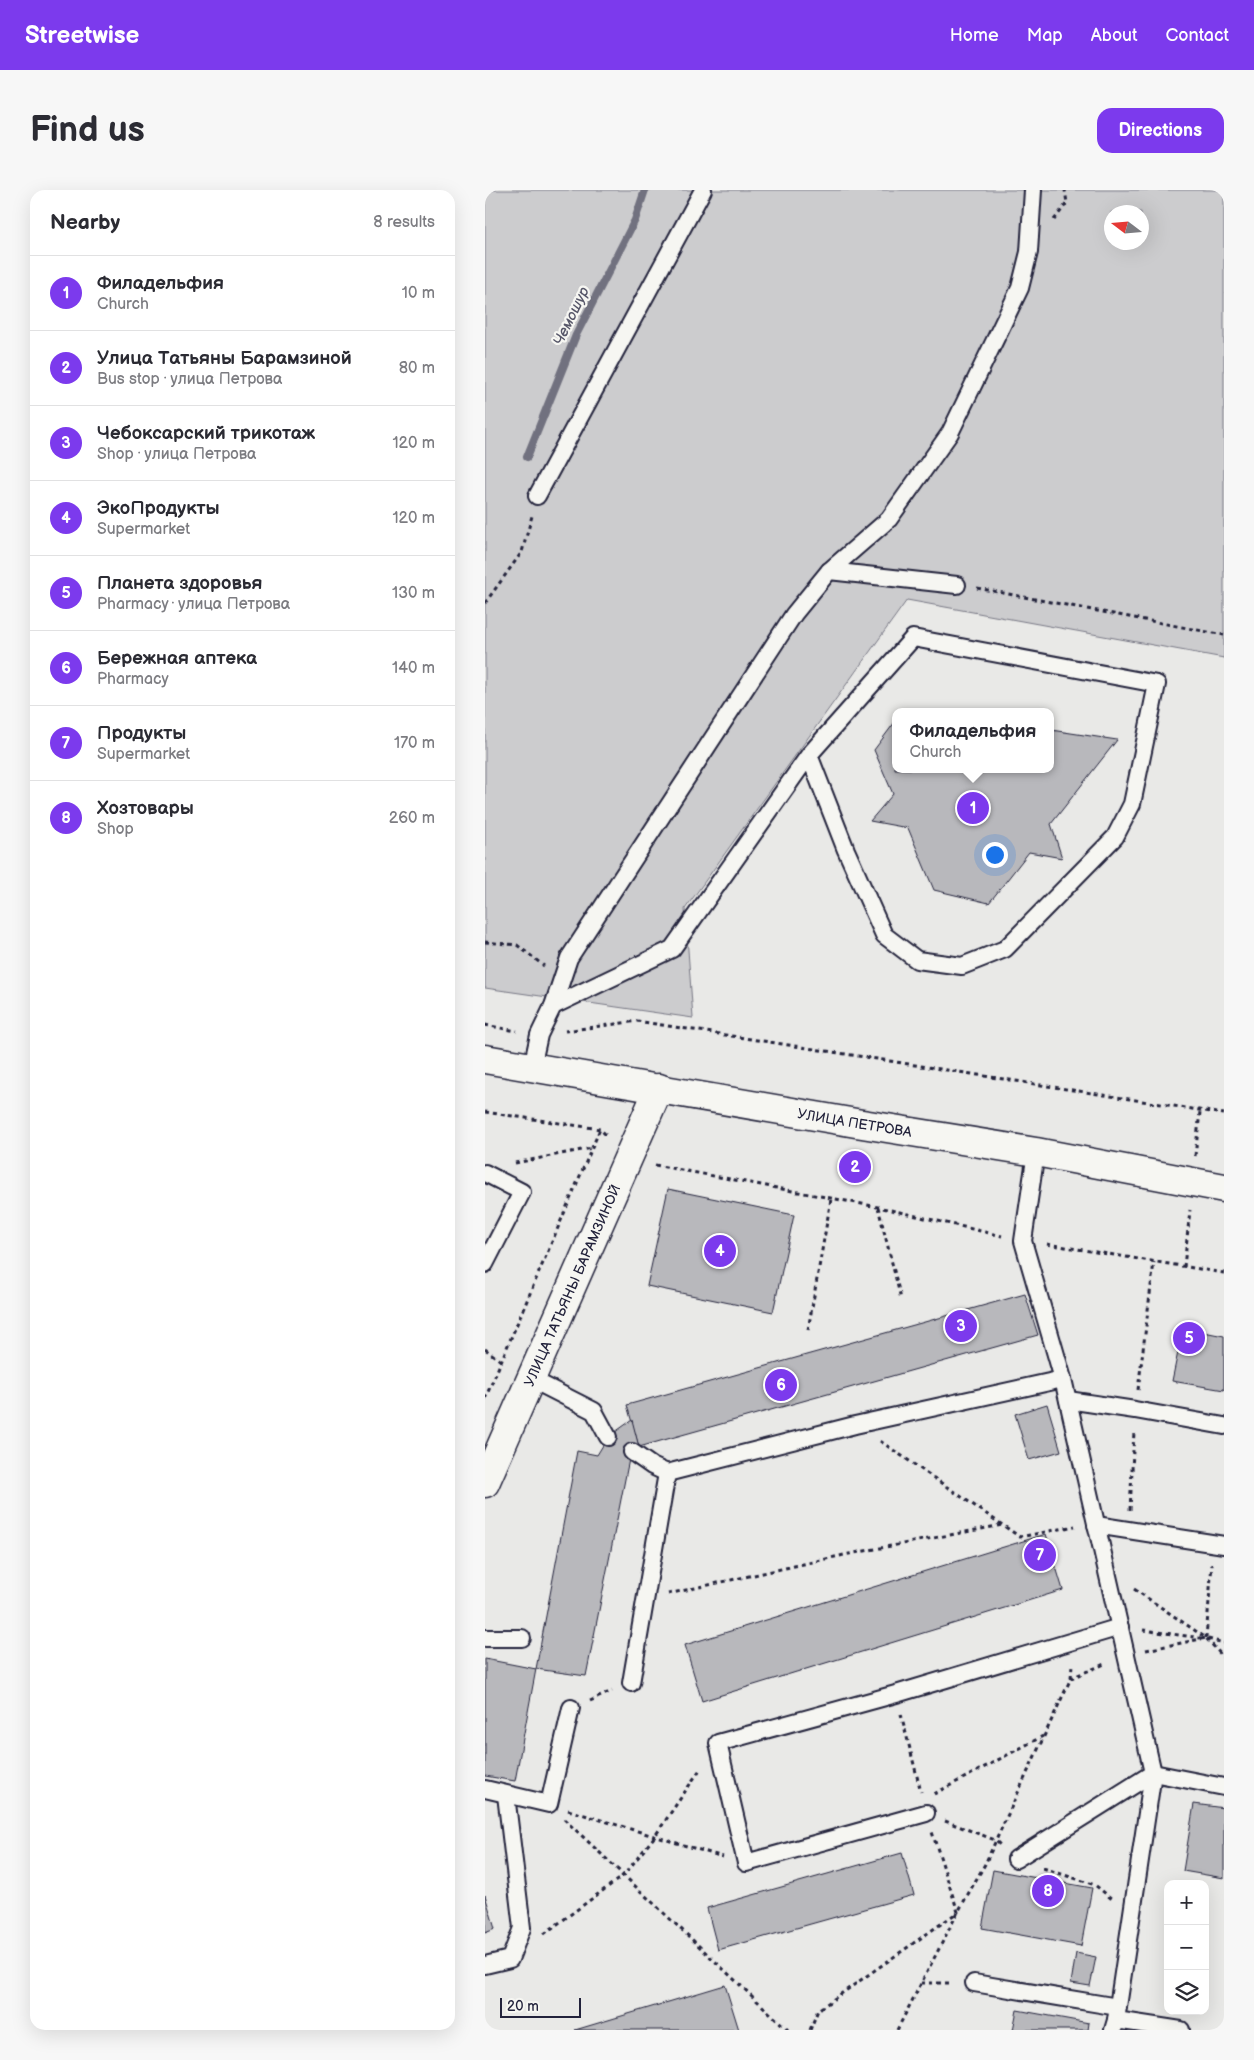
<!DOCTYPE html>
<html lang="en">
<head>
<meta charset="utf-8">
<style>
  :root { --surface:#fff; --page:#f7f7f7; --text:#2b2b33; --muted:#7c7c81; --line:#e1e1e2; --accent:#7c3aed }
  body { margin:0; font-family:"Balsamiq Sans",sans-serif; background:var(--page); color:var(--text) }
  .controls { position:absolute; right:15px; bottom:15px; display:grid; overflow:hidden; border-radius:10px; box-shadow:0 5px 20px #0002 }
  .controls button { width:45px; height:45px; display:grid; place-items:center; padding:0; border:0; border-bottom:1px solid var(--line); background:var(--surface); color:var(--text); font:25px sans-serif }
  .compass { position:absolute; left:619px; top:15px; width:45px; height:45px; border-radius:50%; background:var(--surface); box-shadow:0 5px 20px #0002; rotate:286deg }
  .scale { position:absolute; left:15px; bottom:12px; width:81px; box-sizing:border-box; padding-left:5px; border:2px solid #22223b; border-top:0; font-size:14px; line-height:18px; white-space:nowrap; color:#22223b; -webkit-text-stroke:4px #f6f6f2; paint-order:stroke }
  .you { position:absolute; left:509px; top:664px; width:18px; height:18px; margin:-12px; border:4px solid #fff; border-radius:50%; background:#1a73e8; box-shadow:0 0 0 8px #1a73e833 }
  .badge { display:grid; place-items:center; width:32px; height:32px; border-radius:50%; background:var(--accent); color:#fff; font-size:16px; font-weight:700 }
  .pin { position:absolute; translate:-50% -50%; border:2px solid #fff; box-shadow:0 1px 5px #0006 }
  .popup { position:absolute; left:407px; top:518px; width:162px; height:65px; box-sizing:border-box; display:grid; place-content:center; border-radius:10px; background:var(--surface); filter:drop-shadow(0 1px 4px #0005); font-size:16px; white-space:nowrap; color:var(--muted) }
  .popup b { font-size:19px; color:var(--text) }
  .popup::after { content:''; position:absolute; left:50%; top:100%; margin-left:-10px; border:10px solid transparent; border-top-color:var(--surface) }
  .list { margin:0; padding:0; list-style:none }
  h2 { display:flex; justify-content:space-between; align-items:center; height:65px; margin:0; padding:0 20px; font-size:21px }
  h2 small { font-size:16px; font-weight:400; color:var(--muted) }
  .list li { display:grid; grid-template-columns:32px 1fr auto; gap:15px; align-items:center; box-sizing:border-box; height:75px; padding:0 20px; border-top:1px solid var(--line) }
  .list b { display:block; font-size:19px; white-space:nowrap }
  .list p { margin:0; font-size:16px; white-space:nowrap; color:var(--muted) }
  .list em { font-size:16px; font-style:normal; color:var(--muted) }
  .icon { flex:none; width:28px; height:28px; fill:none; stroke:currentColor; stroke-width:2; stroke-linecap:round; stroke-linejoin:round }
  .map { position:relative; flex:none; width:739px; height:1840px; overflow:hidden; border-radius:15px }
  header { display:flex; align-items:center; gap:30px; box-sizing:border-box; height:70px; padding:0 25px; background:var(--accent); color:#fff }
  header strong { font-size:24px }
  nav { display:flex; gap:28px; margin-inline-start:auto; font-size:18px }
  .intro { display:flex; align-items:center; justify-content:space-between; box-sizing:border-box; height:120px; padding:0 30px }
  h1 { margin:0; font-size:35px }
  .button { padding:12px 22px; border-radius:15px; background:var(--accent); color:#fff; font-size:18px; font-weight:700 }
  main { display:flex; gap:30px; padding:0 30px }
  aside { flex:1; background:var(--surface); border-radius:15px; box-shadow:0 5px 20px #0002 }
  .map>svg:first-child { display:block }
  .green { fill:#ccccce; stroke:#777784; fill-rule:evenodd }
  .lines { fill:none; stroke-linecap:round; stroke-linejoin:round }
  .stream { stroke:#71717f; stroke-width:8 }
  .building { fill:#b8b8bc; stroke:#22223b }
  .lane-casing { stroke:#22223b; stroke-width:20 }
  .street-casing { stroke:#22223b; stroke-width:31 }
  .secondary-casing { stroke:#22223b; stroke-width:31 }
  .path { stroke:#22223b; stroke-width:3; stroke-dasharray:4 4; stroke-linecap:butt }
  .lane { stroke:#f6f6f2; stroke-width:16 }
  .street { stroke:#f6f6f2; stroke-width:28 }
  .secondary { stroke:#f6f6f2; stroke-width:28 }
  .labels { text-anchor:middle; stroke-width:4.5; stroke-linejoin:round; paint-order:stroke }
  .street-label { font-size:14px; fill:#22223b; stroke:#f6f6f2 }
  .water-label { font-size:15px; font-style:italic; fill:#565668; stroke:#f6f6f2 }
</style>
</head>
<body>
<header>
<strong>Streetwise</strong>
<nav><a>Home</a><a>Map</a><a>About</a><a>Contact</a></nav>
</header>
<div class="intro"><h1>Find us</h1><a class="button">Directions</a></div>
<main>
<aside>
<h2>Nearby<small>8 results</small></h2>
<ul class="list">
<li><span class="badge">1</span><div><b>Филадельфия</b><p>Church</p></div><em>10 m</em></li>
<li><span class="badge">2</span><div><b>Улица Татьяны Барамзиной</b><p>Bus stop · улица Петрова</p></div><em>80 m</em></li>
<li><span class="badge">3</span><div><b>Чебоксарский трикотаж</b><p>Shop · улица Петрова</p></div><em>120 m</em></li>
<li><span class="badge">4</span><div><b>ЭкоПродукты</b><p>Supermarket</p></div><em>120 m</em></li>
<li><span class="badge">5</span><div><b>Планета здоровья</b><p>Pharmacy · улица Петрова</p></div><em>130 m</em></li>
<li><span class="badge">6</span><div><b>Бережная аптека</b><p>Pharmacy</p></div><em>140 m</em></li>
<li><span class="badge">7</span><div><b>Продукты</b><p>Supermarket</p></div><em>170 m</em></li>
<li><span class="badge">8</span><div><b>Хозтовары</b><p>Shop</p></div><em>260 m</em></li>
</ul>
</aside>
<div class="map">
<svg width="739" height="1840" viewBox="0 0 739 1840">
  <rect width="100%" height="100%" fill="#e9e9e7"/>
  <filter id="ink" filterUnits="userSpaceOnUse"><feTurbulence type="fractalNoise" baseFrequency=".02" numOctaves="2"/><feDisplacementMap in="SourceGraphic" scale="10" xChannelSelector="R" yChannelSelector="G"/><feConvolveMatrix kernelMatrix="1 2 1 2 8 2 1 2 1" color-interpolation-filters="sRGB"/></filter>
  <g filter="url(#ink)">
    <path class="green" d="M0 0H739V468L422 410 200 719 208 828 0 798ZM626 22H656V52H626Z"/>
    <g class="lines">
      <polyline class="stream" points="42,267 91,145 150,30 160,0"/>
    </g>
    <g class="building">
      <polygon points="410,532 410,579 566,579 566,540 632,550 566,634 577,668 544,662 504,713 449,700 423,638 385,631 408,604 389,560"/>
      <polygon points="183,999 309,1025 288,1122 162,1096"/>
      <polygon points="540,1104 553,1145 154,1257 142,1215"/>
      <polygon points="698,1138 739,1146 739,1200 687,1191"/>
      <polygon points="562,1214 576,1261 544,1270 530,1224"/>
      <polygon points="147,1230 154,1257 147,1262 144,1269 101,1486 51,1479 92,1261 112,1265 123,1247"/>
      <polygon points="561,1344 578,1400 217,1511 200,1455"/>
      <polygon points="0,1469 51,1479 30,1591 0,1586"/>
      <polygon points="709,1614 739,1618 739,1688 698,1681"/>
      <polygon points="417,1663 429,1705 233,1760 222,1718"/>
      <polygon points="508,1680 607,1698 596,1756 497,1738"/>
      <polygon points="0,1705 10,1739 0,1743"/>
      <polygon points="591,1763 611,1767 605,1796 586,1793"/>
      <polygon points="240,1795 254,1840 90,1840"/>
      <polygon points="532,1820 604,1833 603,1840 528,1840"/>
    </g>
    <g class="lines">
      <g class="lane-casing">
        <g id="lane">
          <polyline points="52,306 218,0"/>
          <polyline points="344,381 404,329 465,243 535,98 544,62 548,0"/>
          <polyline points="68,816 187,759 324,565 428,448 672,494 647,614 630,647 520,759 477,776 432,770 399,745 361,660 324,565"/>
          <polyline points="47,877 54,845 68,816 84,768 309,424 344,381 472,395"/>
          <polyline points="551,962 538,1051 578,1189 668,1583 631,1830 628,1840"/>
          <polyline points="0,983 37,1002 0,1074"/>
          <polyline points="46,1189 109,1221 123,1247"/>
          <polyline points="583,1210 650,1220 739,1236"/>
          <polyline points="182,1283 370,1235 578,1189"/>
          <polyline points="611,1335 739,1355"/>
          <polyline points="0,1448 37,1448"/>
          <polyline points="146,1493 182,1283 167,1276 147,1262"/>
          <polyline points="0,1599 64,1614 86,1518"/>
          <polyline points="441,1623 261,1673 233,1553 411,1504 635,1437"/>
          <polyline points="531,1669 668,1583 739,1597"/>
          <polyline points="0,1775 25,1769 37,1738 21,1605"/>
          <polyline points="489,1793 633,1817"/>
          <polyline points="631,1830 696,1840"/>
        </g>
      </g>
      <g class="street-casing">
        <g id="street">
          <path id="s1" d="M0 1293 174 898"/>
        </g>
      </g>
      <g class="secondary-casing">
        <g id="secondary">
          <path id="s2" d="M0 869 371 933 551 962 739 998"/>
        </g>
      </g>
      <g class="path">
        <polyline points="569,30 582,13 580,0"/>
        <polyline points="492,398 739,445"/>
        <polyline points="0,413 37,362 47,326"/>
        <polyline points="0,752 32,755 59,776"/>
        <polyline points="0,835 32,841"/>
        <polyline points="80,841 152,831 739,924"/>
        <polyline points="0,922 115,939 122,946"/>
        <polyline points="710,966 715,922"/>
        <polyline points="30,973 107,958"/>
        <polyline points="170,975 393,1017 517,1046"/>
        <polyline points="393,1017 416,1109"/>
        <polyline points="562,1054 739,1083"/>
        <polyline points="699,1077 705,1020"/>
        <polyline points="323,1140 346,1009"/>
        <polyline points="0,1159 16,1171"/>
        <polyline points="653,1200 669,1072"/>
        <polyline points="0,1209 115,939"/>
        <polyline points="395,1251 535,1347 590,1336"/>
        <polyline points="645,1320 649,1241"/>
        <polyline points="649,1399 721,1448 739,1468"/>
        <polyline points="183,1404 359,1365 517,1335"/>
        <polyline points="658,1440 716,1448"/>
        <polyline points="721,1448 727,1374"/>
        <polyline points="723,1449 739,1453"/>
        <polyline points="661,1460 721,1448"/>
        <polyline points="586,1488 587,1474"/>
        <polyline points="105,1511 127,1501"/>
        <polyline points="416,1524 436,1602"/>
        <polyline points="449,1604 558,1546"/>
        <polyline points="83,1620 238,1667"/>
        <polyline points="79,1629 303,1840"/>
        <polyline points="460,1631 510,1650 516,1656"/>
        <polyline points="558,1678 610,1695 627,1709"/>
        <polyline points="59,1744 139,1685 170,1646 216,1578"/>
        <polyline points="436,1793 467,1793"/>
        <polyline points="325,1840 333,1820 473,1722 447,1642"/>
        <polyline points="412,1840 473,1722 500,1674 586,1488 622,1473"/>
      </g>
      <use href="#lane" class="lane"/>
      <use href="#street" class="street"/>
      <use href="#secondary" class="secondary"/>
    </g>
  </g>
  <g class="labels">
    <g class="street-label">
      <text dy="5" stroke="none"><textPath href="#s2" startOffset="375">УЛИЦА ПЕТРОВА</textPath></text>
      <text dy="5" stroke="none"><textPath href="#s1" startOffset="216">УЛИЦА ТАТЬЯНЫ БАРАМЗИНОЙ</textPath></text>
    </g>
    <g class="water-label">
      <text transform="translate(86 126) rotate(-64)" y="5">Чемошур</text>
    </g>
  </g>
</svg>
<div class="controls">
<button>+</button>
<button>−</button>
<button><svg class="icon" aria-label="layers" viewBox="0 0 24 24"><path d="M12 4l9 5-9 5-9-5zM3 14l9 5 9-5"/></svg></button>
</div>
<svg class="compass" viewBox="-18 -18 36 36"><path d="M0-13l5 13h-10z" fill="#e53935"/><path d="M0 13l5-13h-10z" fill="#7c7c81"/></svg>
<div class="scale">20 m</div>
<div class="you"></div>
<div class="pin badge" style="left:488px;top:618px">1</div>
<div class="popup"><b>Филадельфия</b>Church</div>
<div class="pin badge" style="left:370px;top:977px">2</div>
<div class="pin badge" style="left:476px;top:1136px">3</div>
<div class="pin badge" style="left:235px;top:1061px">4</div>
<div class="pin badge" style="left:704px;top:1148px">5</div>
<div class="pin badge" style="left:296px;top:1195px">6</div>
<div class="pin badge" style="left:555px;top:1365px">7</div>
<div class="pin badge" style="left:563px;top:1701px">8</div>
</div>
</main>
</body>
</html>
